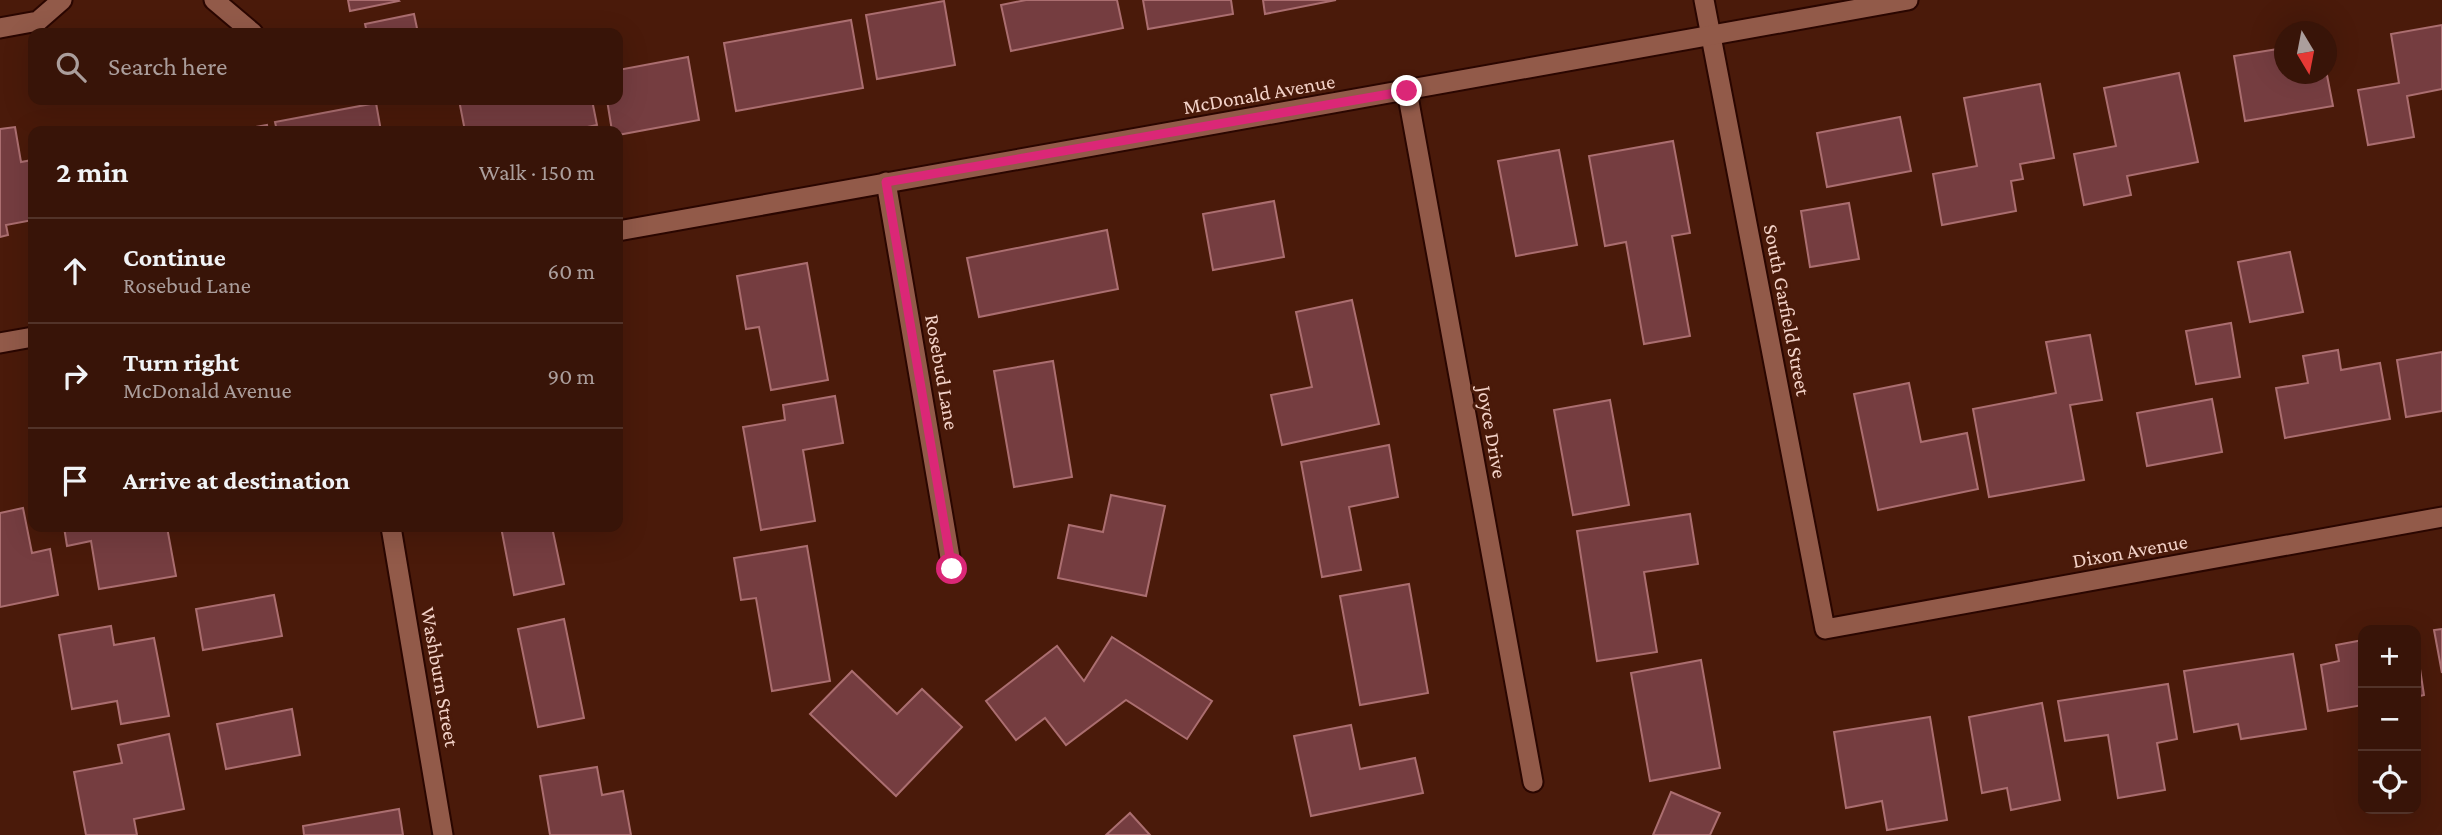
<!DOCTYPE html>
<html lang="en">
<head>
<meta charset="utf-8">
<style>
  :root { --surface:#381408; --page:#3f1d12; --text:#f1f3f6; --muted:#ab9e9c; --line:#523329 }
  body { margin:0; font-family:"Crimson Pro",serif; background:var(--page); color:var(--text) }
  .controls { position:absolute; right:21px; bottom:21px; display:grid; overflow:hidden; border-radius:14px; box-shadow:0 7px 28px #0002 }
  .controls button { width:63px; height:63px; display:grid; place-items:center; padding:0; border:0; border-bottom:2px solid var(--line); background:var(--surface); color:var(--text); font:35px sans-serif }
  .compass { position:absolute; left:2274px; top:21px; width:63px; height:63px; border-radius:50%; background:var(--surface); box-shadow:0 7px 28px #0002; rotate:170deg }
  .stop { position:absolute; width:21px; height:21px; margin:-16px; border:5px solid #db2777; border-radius:50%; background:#fff }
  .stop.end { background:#db2777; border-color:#fff; box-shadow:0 2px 7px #0008 }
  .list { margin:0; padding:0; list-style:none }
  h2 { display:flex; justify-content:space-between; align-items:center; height:91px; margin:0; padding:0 28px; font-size:30px }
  h2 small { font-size:23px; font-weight:400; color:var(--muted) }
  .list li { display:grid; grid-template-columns:46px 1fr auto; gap:21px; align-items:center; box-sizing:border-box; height:105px; padding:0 28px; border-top:2px solid var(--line) }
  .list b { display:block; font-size:26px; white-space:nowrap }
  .list p { margin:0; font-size:23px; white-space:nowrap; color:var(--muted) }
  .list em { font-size:23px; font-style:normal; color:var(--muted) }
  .icon { flex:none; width:38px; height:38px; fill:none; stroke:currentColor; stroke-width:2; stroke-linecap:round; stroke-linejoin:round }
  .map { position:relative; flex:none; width:2442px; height:835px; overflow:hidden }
  .search { position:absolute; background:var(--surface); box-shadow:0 7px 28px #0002; left:28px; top:28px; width:595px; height:77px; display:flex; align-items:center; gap:18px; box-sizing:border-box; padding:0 24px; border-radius:14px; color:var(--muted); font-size:26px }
  .panel { position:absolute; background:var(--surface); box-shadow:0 7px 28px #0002; left:28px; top:126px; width:595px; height:406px; border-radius:14px }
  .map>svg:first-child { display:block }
  .building { fill:#753d40; stroke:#ab6e70; stroke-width:2 }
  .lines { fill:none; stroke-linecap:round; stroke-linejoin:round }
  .minor-casing { stroke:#2a0600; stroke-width:23 }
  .minor { stroke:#925a49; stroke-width:19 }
  .route { stroke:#db2777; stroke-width:9 }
  .labels { text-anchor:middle; stroke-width:6; stroke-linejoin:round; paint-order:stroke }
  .street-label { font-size:21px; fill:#f3d2c8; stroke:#4a1a0a }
</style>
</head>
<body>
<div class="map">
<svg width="2442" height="835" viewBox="0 0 2442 835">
  <rect width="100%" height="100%" fill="#4a1a0a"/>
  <g class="building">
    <polygon points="348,0 398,0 399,1 350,11"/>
    <polygon points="1026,0 1117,0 1123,28 1011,51 1001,5"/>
    <polygon points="1143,0 1231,0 1233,14 1148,29"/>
    <polygon points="1263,0 1336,0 1265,14"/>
    <polygon points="944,1 955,65 877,79 866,15"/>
    <polygon points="414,14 418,33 367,33 365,24"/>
    <polygon points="851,20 863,88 736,111 724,43"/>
    <polygon points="2442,25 2442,89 2407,96 2414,137 2368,145 2358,90 2399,83 2391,34"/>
    <polygon points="2284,48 2284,74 2326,74 2326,70 2333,106 2245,121 2234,56"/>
    <polygon points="688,57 699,120 618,135 618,131 612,131 607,100 618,100 618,70"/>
    <polygon points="2179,73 2198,162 2127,176 2131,195 2084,205 2074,154 2116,146 2104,88"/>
    <polygon points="2040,84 2054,158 2020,164 2023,179 2011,181 2016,211 1942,225 1933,174 1977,166 1964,98"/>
    <polygon points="459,100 592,100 597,125 568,131 465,131"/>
    <polygon points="376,103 381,131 277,131 275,122"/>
    <polygon points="1900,117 1911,171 1827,187 1817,133"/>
    <polygon points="267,125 268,131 234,131"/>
    <polygon points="15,127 21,162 32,160 33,220 6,225 8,235 0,237 0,129"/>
    <polygon points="1673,141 1690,233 1672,236 1690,336 1644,344 1626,242 1605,246 1589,156"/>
    <polygon points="1559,150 1577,245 1516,256 1498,161"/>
    <polygon points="1274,201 1284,257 1213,270 1203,214"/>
    <polygon points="1849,203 1859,259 1810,267 1801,211"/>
    <polygon points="1107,230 1118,289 979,317 967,258"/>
    <polygon points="2290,252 2303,312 2250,322 2238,262"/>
    <polygon points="807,263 828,380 771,390 759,327 746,329 737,276"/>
    <polygon points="1352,300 1379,424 1282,445 1271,395 1312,387 1296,312"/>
    <polygon points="2231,323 2240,377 2196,384 2186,331"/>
    <polygon points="2090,335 2102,400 2070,405 2084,480 1989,497 1973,409 2056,393 2046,342"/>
    <polygon points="2338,350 2341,370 2380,363 2390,419 2285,438 2276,388 2308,383 2303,356"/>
    <polygon points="2442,352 2442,411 2406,417 2397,360"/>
    <polygon points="1053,361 1072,477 1014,487 994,371"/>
    <polygon points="1909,383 1921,442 1967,433 1978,489 1878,510 1854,394"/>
    <polygon points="835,396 843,443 803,450 815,521 761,530 743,427 785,420 783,405"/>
    <polygon points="2212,399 2222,452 2147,466 2137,413"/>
    <polygon points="1610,400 1629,505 1573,515 1554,410"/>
    <polygon points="1389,445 1398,497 1349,507 1361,570 1322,577 1301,462"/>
    <polygon points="1111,495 1165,506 1146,596 1058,578 1069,525 1103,532"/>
    <polygon points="23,508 32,553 50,549 58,595 0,607 0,513"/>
    <polygon points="1690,514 1698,564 1644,572 1657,652 1597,661 1577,531"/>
    <polygon points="64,527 143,527 144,529 167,527 176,576 99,589 91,541 67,546"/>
    <polygon points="501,527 552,527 564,584 514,595"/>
    <polygon points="807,546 830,681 772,691 756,598 741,600 734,558"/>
    <polygon points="1409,584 1428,693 1360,705 1340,596"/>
    <polygon points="274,595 282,636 203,650 196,609"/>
    <polygon points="564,619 584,718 538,727 518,629"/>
    <polygon points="111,626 114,645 154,638 169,716 121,724 117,701 72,709 59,635"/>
    <polygon points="2442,629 2442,673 2434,630"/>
    <polygon points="1112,637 1212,701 1187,739 1126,700 1066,745 1045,718 1016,740 986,701 1057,646 1084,681"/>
    <polygon points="2363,640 2363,705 2328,711 2321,665 2339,661 2336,645"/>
    <polygon points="2416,643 2424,695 2416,697"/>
    <polygon points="2293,654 2306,729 2241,739 2238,724 2194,732 2184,671"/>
    <polygon points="1701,660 1720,768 1650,781 1631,673"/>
    <polygon points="852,671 897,714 922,689 962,727 896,796 810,714"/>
    <polygon points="2168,684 2177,739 2157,743 2165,790 2118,798 2108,735 2065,741 2058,701"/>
    <polygon points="2042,703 2060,800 2011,810 2007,788 1982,793 1969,717"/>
    <polygon points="292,709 300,755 226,769 217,724"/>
    <polygon points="1930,717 1947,820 1887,830 1882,801 1846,808 1834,732"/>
    <polygon points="1351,725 1360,769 1415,758 1423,793 1311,816 1294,736"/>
    <polygon points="169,734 184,809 134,819 137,835 86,835 74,772 122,763 118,745"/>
    <polygon points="597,767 602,795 623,791 631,835 550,835 540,776"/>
    <polygon points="1671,792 1720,813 1710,835 1653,835"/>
    <polygon points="399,809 403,835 304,835 303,826"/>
    <polygon points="1130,813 1150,835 1106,835"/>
  </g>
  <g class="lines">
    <g class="minor-casing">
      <g id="minor">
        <polyline points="214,0 253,33"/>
        <polyline points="1704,0 1825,629 2442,517"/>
        <polyline points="0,28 38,21 62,0"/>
        <polyline points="1407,91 1533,782"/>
        <polyline points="886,182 952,569"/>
        <polyline points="618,231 1908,0"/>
        <polyline points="0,343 33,337"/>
        <polyline points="391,527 443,835"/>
      </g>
    </g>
    <use href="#minor" class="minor"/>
  </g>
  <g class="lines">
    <polyline class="route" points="952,569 886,182 1407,91"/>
  </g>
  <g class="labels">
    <g class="street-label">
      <text transform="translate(1259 94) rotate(-10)" y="7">McDonald Avenue</text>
      <text transform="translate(1787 310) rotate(79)" y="7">South Garfield Street</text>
      <text transform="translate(942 372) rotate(80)" y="7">Rosebud Lane</text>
      <text transform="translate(1492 432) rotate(80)" y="7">Joyce Drive</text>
      <text transform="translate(2130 551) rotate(-10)" y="7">Dixon Avenue</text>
      <text transform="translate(440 677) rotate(80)" y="7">Washburn Street</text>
    </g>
  </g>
</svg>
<div class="controls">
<button>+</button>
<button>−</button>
<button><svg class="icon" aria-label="locate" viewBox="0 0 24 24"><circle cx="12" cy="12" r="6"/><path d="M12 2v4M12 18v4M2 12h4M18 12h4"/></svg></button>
</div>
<svg class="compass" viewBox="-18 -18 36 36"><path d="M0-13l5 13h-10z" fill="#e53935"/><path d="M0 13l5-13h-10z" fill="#ab9e9c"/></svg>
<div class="stop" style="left:952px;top:569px"></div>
<div class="stop end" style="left:1407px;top:91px"></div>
<div class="search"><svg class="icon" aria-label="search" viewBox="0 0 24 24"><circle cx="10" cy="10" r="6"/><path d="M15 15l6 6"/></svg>Search here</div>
<section class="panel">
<h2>2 min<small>Walk · 150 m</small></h2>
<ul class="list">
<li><svg class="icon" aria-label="ahead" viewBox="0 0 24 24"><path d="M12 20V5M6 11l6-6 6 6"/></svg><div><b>Continue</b><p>Rosebud Lane</p></div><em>60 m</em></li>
<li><svg class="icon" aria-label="right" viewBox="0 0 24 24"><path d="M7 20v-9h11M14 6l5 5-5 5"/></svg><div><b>Turn right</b><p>McDonald Avenue</p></div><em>90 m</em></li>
<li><svg class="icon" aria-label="arrive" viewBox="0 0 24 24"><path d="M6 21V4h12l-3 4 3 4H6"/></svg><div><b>Arrive at destination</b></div></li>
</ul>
</section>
</div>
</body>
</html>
